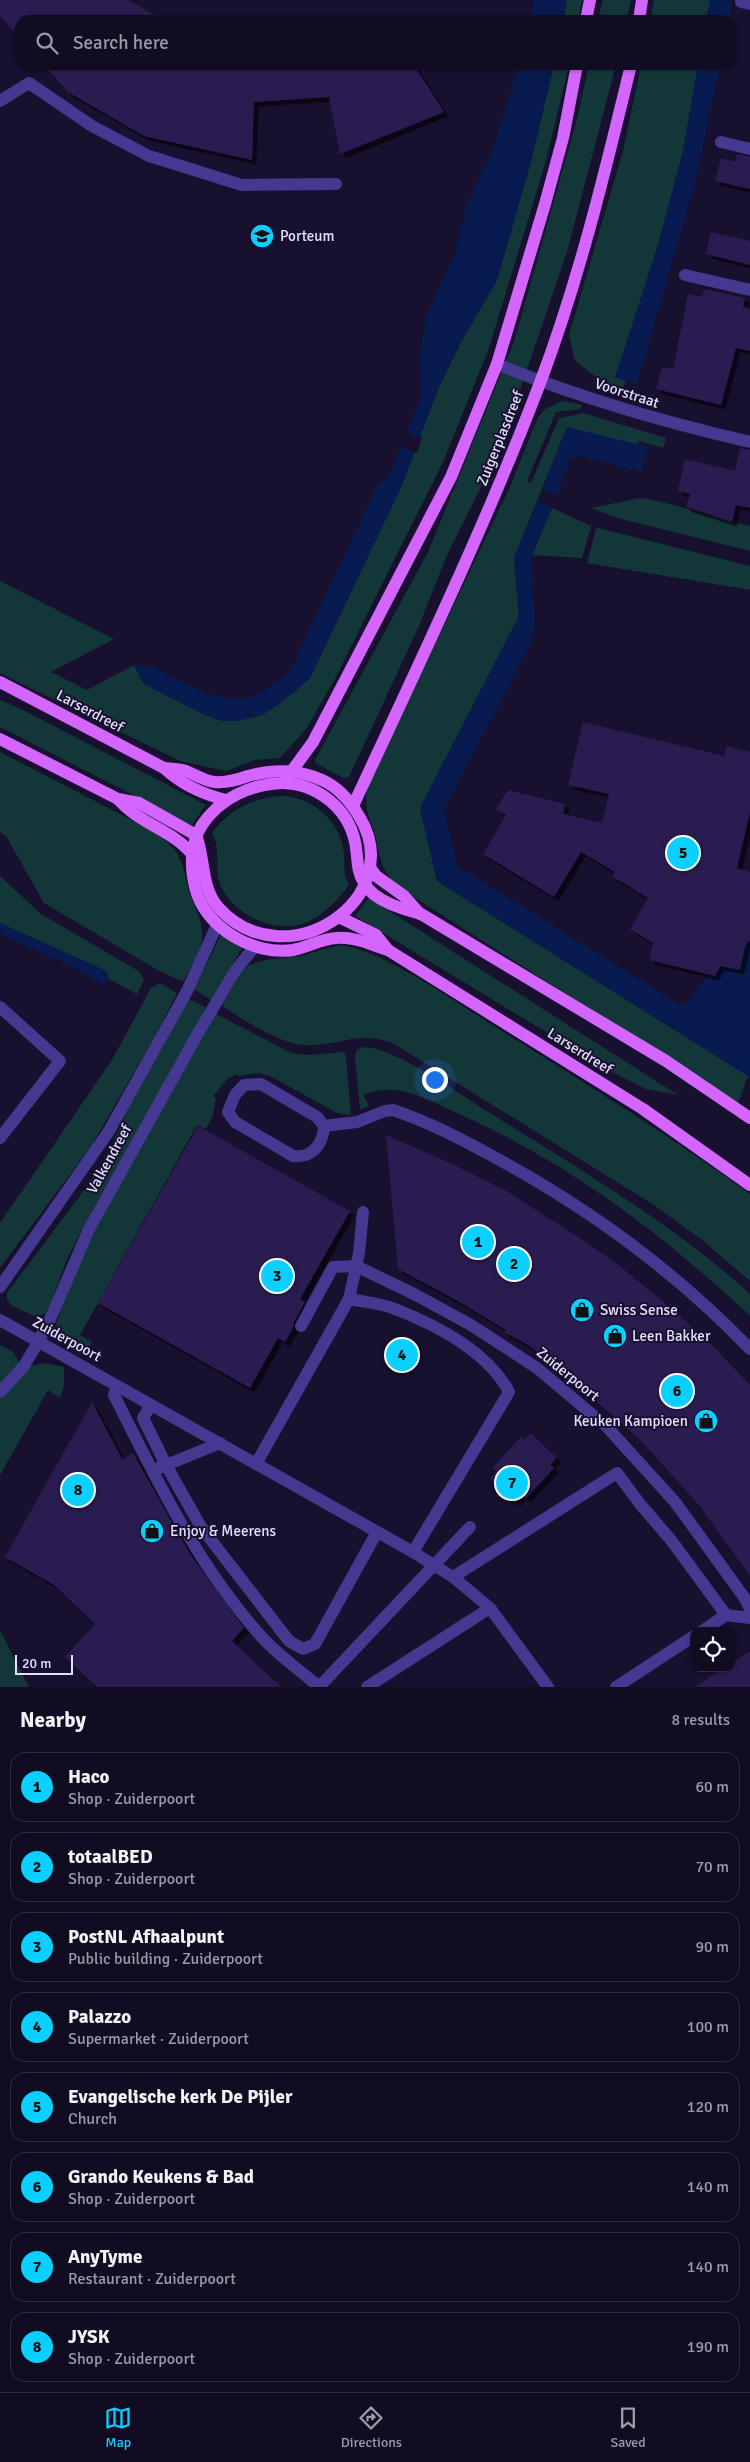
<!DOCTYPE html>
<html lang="en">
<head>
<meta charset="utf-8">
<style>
  :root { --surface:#120c23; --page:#1b152b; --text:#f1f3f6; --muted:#9c9ba6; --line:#312c41; --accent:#0acfff }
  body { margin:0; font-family:Signika,sans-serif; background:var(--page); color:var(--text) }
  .controls { position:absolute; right:15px; bottom:15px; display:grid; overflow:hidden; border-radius:10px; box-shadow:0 1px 4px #0004 }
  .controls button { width:45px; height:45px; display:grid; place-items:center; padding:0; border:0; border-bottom:1px solid var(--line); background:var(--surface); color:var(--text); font:25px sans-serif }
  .scale { position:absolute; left:15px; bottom:12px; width:58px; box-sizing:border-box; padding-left:5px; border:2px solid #e5deff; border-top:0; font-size:14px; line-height:18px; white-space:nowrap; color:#e5deff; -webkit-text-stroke:4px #18102f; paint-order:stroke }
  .you { position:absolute; left:434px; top:1079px; width:18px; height:18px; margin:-12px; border:4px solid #fff; border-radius:50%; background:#1a73e8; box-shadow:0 0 0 8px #1a73e833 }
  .badge { display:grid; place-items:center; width:32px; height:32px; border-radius:50%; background:var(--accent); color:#111; font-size:16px; font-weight:700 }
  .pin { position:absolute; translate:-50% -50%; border:2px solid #fff; box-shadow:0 1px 5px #0006 }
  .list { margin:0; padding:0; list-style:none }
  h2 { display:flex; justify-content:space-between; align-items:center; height:65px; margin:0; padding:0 20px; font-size:21px }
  h2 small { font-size:16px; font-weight:400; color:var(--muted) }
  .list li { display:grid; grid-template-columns:32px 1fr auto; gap:15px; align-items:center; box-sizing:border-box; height:70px; margin:0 10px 10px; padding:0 10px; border:1px solid var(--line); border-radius:15px }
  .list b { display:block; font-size:19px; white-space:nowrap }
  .list p { margin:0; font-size:16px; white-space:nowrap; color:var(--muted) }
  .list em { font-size:16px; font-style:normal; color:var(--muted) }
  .icon { flex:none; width:28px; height:28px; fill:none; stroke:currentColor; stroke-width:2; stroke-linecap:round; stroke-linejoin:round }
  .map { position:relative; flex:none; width:750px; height:1687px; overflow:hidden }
  .search { position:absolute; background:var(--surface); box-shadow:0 1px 4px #0004; left:15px; right:15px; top:15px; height:55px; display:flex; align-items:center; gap:12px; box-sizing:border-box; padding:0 18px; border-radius:15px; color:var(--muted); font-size:19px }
  .sheet { height:705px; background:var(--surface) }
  nav { display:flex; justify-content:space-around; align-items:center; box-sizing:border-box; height:70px; border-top:1px solid var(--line); background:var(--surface); font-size:14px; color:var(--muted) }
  nav a { display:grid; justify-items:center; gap:2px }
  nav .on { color:var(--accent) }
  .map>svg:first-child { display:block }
  .green { fill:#133739 }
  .water { fill:#071b50 }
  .pier { fill:#18102f }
  .building { fill:#2b1b51; filter:url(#shadow) }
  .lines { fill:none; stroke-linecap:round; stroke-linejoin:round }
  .minor { stroke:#443890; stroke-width:12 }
  .major { stroke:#d465ff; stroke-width:12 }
  .labels { text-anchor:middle; stroke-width:4; stroke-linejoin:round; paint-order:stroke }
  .poi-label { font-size:15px; fill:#e5deff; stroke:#18102f; text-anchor:start }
  .street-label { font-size:15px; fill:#e5deff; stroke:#18102f }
</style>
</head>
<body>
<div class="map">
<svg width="750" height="1687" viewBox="0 0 750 1687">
  <defs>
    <filter id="shadow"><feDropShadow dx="4.5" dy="4.5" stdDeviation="0" flood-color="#0009"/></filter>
  </defs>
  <rect width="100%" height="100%" fill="#18102f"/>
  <g class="green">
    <polygon points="567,0 582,0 578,20 563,20"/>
    <polygon points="603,0 631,0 627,20 598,20"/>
    <polygon points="654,0 710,0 706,20 650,20"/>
    <polygon points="554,65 569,65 546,161 488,351 443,462 335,679 306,729 280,758 255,760 226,771 180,761 0,673 0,581 114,639 51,672 87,690 134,665 144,684 205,715 292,694 310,678 402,485 438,389 461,342 497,280 531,161"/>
    <polygon points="589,65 616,65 567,252 518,396 485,479 447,555 419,626 349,777 344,778 315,763 315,760 428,552 514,342 576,123"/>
    <polygon points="641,65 698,65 683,151 659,242 616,377 626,381 619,394 575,361 569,335 623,151"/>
    <path d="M562 401 582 405 580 409 556 412 527 481 531 483 559 418 583 413 666 438 663 448 639 441 637 445 567 427 514 558 519 616 420 808 437 881 748 1076 738 1103 398 887C377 866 382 856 374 832 368 814 362 802 369 783L509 489 538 417 545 409Z"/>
    <path d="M641 498C678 504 713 518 750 526V551L621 519 591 508Z"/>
    <polygon points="552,508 591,526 582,558 532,555"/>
    <polygon points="598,528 750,566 750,590 587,563 596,529"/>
    <polygon points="0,700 23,710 206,805 192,825 0,727"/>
    <path d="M0 752 151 830C159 836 168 841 174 849 184 862 185 877 189 892 195 910 206 924 201 944 198 957 189 970 183 982L156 969 44 903 6 836 0 832Z"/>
    <path d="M286 796C317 800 342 824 344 855 345 865 343 878 349 885 338 900 321 918 302 924 272 933 233 914 221 886 213 869 222 849 212 833 229 809 256 796 286 796Z"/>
    <polygon points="0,876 41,914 140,972 144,979 137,994 109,979 106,971 0,923"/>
    <polygon points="369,898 678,1095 646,1089 610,1071 355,916"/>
    <polygon points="221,935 242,948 211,1000 194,989"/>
    <path d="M340 945C381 949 457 1003 494 1026 580 1080 667 1134 750 1194V1281L702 1240 654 1205 394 1044C360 1029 338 1047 304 1045 281 1044 240 1019 222 1005L241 972 248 966 265 960 300 956Z"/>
    <polygon points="160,983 177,993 154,1038 91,1146 0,1268 0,1223 112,1060 151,988"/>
    <polygon points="189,999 205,1007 205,1010 90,1214 67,1259 47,1313 36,1317 11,1305 7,1300 7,1293 102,1166 128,1109"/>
    <polygon points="216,1014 291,1053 307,1055 344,1052 346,1057 351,1115 337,1113 270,1076 258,1073 239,1076 237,1074 227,1079 213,1096 216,1098 213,1115 206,1129 197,1125 80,1335 92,1342 85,1353 79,1354 60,1341 56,1324 79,1260 141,1144"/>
    <path d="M363 1047C395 1047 461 1095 490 1113 579 1169 672 1223 750 1294V1316C664 1235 569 1163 459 1114 428 1100 397 1080 363 1095L369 1106 360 1110 355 1056 357 1050Z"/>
    <polygon points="0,1345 13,1352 21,1365 0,1388"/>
    <polygon points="44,1363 64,1367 64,1386 60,1398 48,1390 0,1475 0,1399 31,1366"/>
    <polygon points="0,1630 29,1687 0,1687"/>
  </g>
  <g class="water">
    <polygon points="534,0 567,0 563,20 531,20"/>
    <polygon points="710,0 732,0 729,20 706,20"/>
    <path d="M519 65H554L531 161 497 280 461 342 438 389 402 485 310 678 278 705 262 715 238 721H222L205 715 144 684 134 665C154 664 159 670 176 679 226 704 246 710 290 671L378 484 387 479 393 467 421 397 420 350 427 315 455 253 467 204 490 157Z"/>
    <polygon points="698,65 720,65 696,179 637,384 615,377 659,242 683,151"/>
    <polygon points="567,427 648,447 641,472 581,456 570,460 557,495 542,489"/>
    <polygon points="537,501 552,508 531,558 535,625 530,644 444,810 457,866 679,1004 687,1004 708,975 716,976 721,964 740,970 746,942 750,939 750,1077 437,881 420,808 519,616 514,558"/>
    <polygon points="0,923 106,971 109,979 102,984 74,967 0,934"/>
  </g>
  <polygon class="pier" points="405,431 422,438 417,453 399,446"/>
  <g class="building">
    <polygon points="0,0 129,0 163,20 20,20 20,38 0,16"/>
    <polygon points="44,65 414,65 444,112 340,154 329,97 254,102 252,160 144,136 68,92"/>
    <polygon points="737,154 750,157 750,189 715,181 721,158 735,162"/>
    <polygon points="711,232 750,241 750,265 706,254"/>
    <polygon points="704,289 745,298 743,307 750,309 750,351 736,348 721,405 656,389 662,367 673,369 688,294 702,297"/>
    <polygon points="740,448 750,450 750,508 736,505 732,522 686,507 690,494 678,491 685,459 735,471"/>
    <polygon points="583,722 724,756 727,746 750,752 750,812 737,868 750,872 750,939 745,947 740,970 720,966 715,976 649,960 653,943 630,929 648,898 612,876 615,872 581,852 554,897 483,854 506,815 496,809 508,790 565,804 563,814 602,823 609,794 568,785"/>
    <polygon points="198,1126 350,1211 300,1299 305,1302 294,1322 293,1328 285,1342 278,1338 250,1388 98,1303"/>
    <polygon points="386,1135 448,1162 508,1192 581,1239 617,1264 670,1307 718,1351 750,1385 750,1576 699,1505 642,1442 597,1402 598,1401 530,1346 504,1332 506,1330 456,1300 398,1269"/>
    <polygon points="92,1402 122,1459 133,1453 190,1554 244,1628 232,1641 281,1687 97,1687 65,1657 95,1624 54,1585 5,1557"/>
    <polygon points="531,1433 557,1458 550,1465 554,1468 547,1476 526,1498 522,1495 516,1502 490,1478 496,1471 493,1467 521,1437 524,1440"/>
    <polygon points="750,1651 750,1687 695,1687 723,1668 731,1668 731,1663"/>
  </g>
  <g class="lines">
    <g class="minor">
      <polyline points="741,2 750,4"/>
      <polyline points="0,101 29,83 92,126 149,156 242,185 336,184"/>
      <polyline points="721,142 750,149"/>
      <polyline points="685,275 750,290"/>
      <path d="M497 364C579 398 664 422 750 442"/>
      <polyline points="0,1007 60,1061 0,1138"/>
      <path d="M261 1084 317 1117 324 1126C323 1145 312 1158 293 1156L235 1122 228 1112 235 1095 244 1085Z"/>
      <path d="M324 1126 357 1122 385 1111 393 1110C429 1122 463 1140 496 1158 590 1209 676 1272 750 1349"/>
      <polyline points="0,1287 109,1131 187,991 217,925"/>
      <polyline points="349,1299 359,1253 363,1212"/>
      <polyline points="0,1320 413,1552 453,1577 490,1608 548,1687"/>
      <polyline points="301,1326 333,1267 356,1266 414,1294 471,1325 537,1368 607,1427 675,1502 744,1597 750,1609"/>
      <path d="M117 1386 114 1395C156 1479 197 1564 259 1634 276 1654 300 1670 319 1687"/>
      <polyline points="0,1392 24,1366 38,1342 52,1315 89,1229 197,1035 235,971 255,946"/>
      <polyline points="151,1405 143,1418 166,1465 201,1527 289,1641 303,1649 315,1644 377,1532"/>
      <path d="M256 1464 349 1299C364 1302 381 1303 395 1309 436 1325 488 1352 509 1392L413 1552"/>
      <polyline points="159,1468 220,1443"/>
      <polyline points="453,1577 617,1473 640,1504 671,1540 726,1615 702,1631"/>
      <polyline points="726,1615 750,1618"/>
      <polyline points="319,1687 470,1527"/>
      <polyline points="367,1687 490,1608"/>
      <polyline points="616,1687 694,1636"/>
    </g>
    <g class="major">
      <polyline points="586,20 590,0"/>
      <polyline points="639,20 642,0"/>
      <path d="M0 682 164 768C182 785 202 794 226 800"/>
      <polyline points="0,739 118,799 139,803 196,835"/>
      <path d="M164 768C171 769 180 769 186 771 196 775 204 781 215 782 227 783 237 780 248 776 274 769 297 769 322 780 338 787 350 801 359 816 410 899 285 982 218 907 201 888 205 858 196 835"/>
      <path d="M283 783C317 784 348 808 355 842 358 855 356 871 364 883 374 901 402 909 421 914L666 1061 750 1118"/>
      <path d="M118 799C139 824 171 829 192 854"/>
      <path d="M353 806C418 666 485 527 540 383 579 280 605 172 631 65"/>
      <polyline points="371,869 376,876 404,896 420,914"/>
      <polyline points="339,917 376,935 388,950 643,1109 750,1185"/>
      <path d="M388 950C372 945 353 936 336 938 321 939 308 947 293 950 253 956 204 927 195 887 190 865 190 845 202 825 220 798 251 784 283 783L313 742 451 477 460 455 497 364 545 204 563 138 577 65"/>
    </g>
  </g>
  <defs>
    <g id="school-disc" transform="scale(1.25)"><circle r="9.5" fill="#0acfff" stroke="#18102f"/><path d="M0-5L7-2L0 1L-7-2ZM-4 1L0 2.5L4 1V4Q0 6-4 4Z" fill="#111"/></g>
    <g id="shop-disc" transform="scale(1.25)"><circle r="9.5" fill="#0acfff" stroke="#18102f"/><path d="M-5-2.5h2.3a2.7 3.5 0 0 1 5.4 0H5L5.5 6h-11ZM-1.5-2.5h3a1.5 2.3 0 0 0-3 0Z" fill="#111"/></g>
  </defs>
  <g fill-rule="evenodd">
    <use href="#school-disc" x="262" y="236"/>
    <use href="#shop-disc" x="582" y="1310"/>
    <use href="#shop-disc" x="615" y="1336"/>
    <use href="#shop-disc" x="706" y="1421"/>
    <use href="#shop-disc" x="152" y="1531"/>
  </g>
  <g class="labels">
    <g class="poi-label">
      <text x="280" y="241">Porteum</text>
      <text x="600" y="1315">Swiss Sense</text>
      <text x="632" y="1341">Leen Bakker</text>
      <text x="688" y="1426" text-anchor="end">Keuken Kampioen</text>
      <text x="170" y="1536">Enjoy &amp; Meerens</text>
    </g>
    <g class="street-label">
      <text transform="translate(627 393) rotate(18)" y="5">Voorstraat</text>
      <text transform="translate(500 438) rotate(-68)" y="5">Zuigerplasdreef</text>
      <text transform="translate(90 711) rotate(28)" y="5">Larserdreef</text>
      <text transform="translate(580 1051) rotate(32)" y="5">Larserdreef</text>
      <text transform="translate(109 1159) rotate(-61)" y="5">Valkendreef</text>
      <text transform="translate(67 1339) rotate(29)" y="5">Zuiderpoort</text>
      <text transform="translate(568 1374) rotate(39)" y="5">Zuiderpoort</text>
    </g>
  </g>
</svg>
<div class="controls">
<button><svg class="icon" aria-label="locate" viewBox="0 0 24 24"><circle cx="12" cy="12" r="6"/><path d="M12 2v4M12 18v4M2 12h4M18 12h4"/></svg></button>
</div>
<div class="scale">20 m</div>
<div class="you"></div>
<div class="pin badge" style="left:478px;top:1242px">1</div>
<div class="pin badge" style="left:514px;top:1264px">2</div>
<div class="pin badge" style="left:277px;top:1276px">3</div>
<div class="pin badge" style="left:402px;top:1355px">4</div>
<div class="pin badge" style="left:683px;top:853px">5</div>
<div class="pin badge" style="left:677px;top:1391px">6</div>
<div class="pin badge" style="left:512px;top:1483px">7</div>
<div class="pin badge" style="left:78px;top:1490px">8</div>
<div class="search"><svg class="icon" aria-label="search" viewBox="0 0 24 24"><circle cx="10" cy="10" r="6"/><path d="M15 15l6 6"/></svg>Search here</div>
</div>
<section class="sheet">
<h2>Nearby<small>8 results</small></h2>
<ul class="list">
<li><span class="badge">1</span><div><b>Haco</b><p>Shop · Zuiderpoort</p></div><em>60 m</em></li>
<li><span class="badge">2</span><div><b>totaalBED</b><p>Shop · Zuiderpoort</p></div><em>70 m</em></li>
<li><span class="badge">3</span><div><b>PostNL Afhaalpunt</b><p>Public building · Zuiderpoort</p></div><em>90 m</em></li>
<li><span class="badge">4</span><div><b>Palazzo</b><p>Supermarket · Zuiderpoort</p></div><em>100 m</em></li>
<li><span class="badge">5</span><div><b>Evangelische kerk De Pijler</b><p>Church</p></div><em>120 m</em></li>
<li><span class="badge">6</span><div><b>Grando Keukens &amp; Bad</b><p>Shop · Zuiderpoort</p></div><em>140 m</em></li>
<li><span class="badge">7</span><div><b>AnyTyme</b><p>Restaurant · Zuiderpoort</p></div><em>140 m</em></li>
<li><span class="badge">8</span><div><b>JYSK</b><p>Shop · Zuiderpoort</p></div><em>190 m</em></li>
</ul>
</section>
<nav>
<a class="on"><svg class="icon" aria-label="map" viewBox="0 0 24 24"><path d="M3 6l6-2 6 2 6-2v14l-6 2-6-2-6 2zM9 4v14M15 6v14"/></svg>Map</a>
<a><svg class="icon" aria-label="directions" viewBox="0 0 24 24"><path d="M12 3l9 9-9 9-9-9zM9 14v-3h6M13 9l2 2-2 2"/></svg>Directions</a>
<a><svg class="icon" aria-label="saved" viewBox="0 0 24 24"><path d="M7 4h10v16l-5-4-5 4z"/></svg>Saved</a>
</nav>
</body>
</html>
